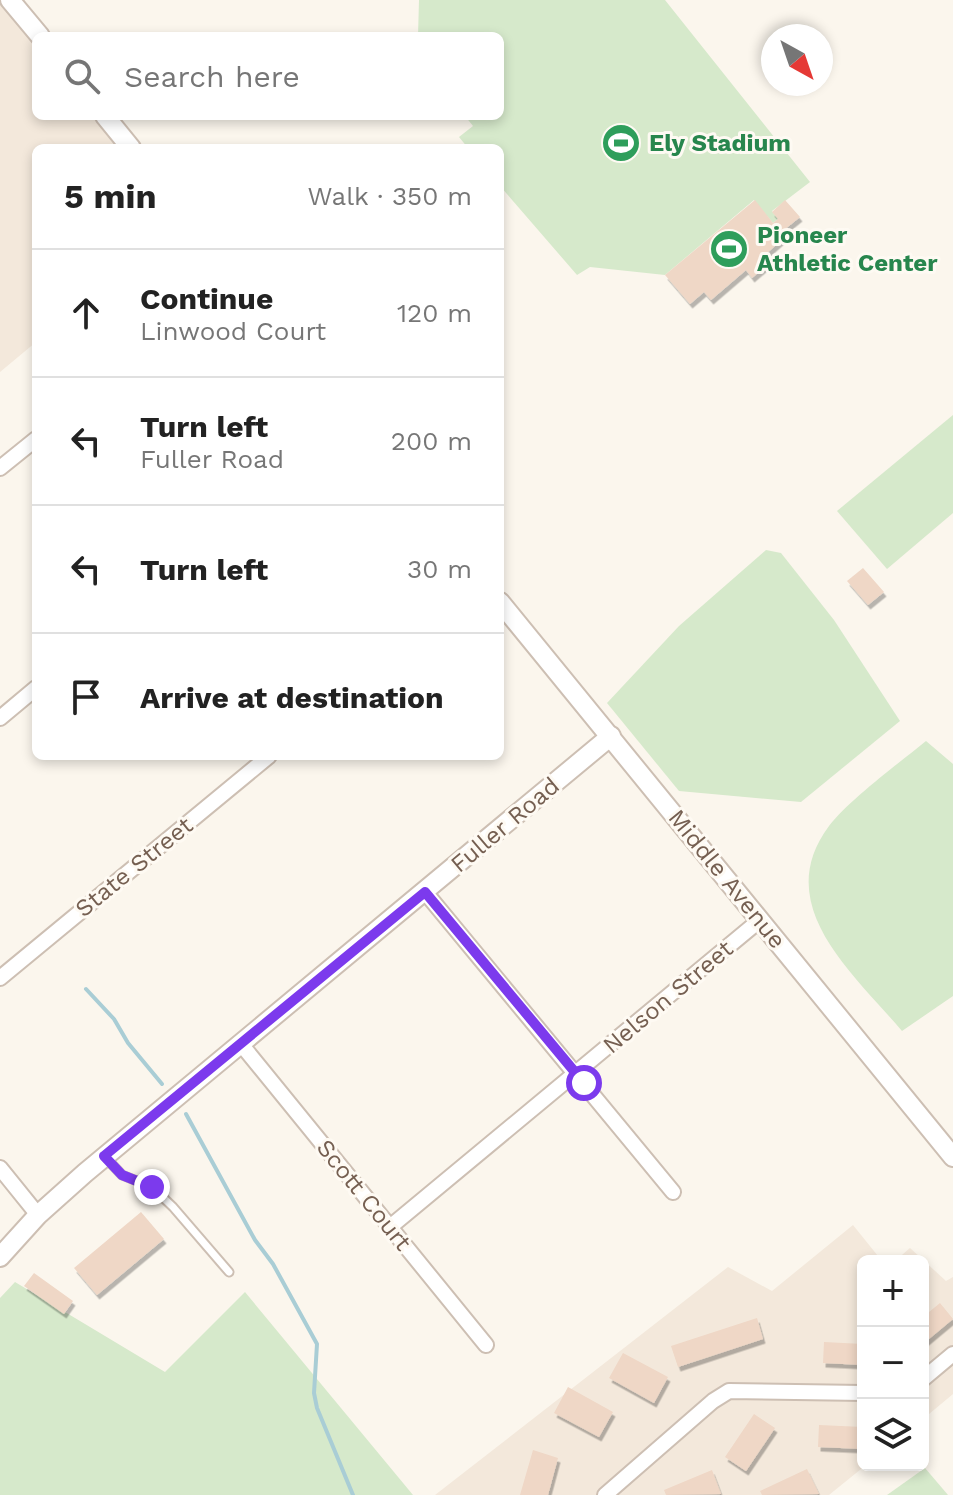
<!DOCTYPE html>
<html lang="en">
<head>
<meta charset="utf-8">
<style>
  :root { --surface:#fff; --page:#f6f6f6; --text:#222; --muted:#767676; --line:#e0e0e0 }
  body { margin:0; font-family:"Work Sans",sans-serif; background:var(--page); color:var(--text) }
  .controls { position:absolute; right:24px; bottom:24px; display:grid; overflow:hidden; border-radius:12px; box-shadow:0 4px 12px #0003 }
  .controls button { width:72px; height:72px; display:grid; place-items:center; padding:0; border:0; border-bottom:2px solid var(--line); background:var(--surface); color:var(--text); font:40px sans-serif }
  .compass { position:absolute; left:761px; top:24px; width:72px; height:72px; border-radius:50%; background:var(--surface); box-shadow:0 4px 12px #0003; rotate:140deg }
  .stop { position:absolute; width:24px; height:24px; margin:-18px; border:6px solid #7c3aed; border-radius:50%; background:#fff }
  .stop.end { background:#7c3aed; border-color:#fff; box-shadow:0 2px 8px #0008 }
  .list { margin:0; padding:0; list-style:none }
  h2 { display:flex; justify-content:space-between; align-items:center; height:104px; margin:0; padding:0 32px; font-size:34px }
  h2 small { font-size:26px; font-weight:400; color:var(--muted) }
  .list li { display:grid; grid-template-columns:52px 1fr auto; gap:24px; align-items:center; box-sizing:border-box; height:128px; padding:0 32px; border-top:2px solid var(--line) }
  .list b { display:block; font-size:30px; white-space:nowrap }
  .list p { margin:0; font-size:26px; white-space:nowrap; color:var(--muted) }
  .list em { font-size:26px; font-style:normal; color:var(--muted) }
  .icon { flex:none; width:44px; height:44px; fill:none; stroke:currentColor; stroke-width:2; stroke-linecap:round; stroke-linejoin:round }
  .map { position:relative; flex:none; width:953px; height:1495px; overflow:hidden }
  .search { position:absolute; background:var(--surface); box-shadow:0 4px 12px #0003; left:32px; top:32px; width:472px; height:88px; display:flex; align-items:center; gap:20px; box-sizing:border-box; padding:0 28px; border-radius:12px; color:var(--muted); font-size:30px }
  .panel { position:absolute; background:var(--surface); box-shadow:0 4px 12px #0003; left:32px; top:144px; width:472px; height:616px; border-radius:12px }
  .map>svg:first-child { display:block }
  .residential { fill:#f3e8db }
  .green { fill:#d6e9cb }
  .lines { fill:none; stroke-linecap:round; stroke-linejoin:round }
  .stream { stroke:#a9cdd5; stroke-width:4 }
  .building { fill:#efd7c6; filter:url(#shadow) }
  .service-casing { stroke:#cdbfb3; stroke-width:11 }
  .minor-casing { stroke:#cdbfb3; stroke-width:18 }
  .tertiary-casing { stroke:#cdbfb3; stroke-width:22 }
  .service { stroke:#fff; stroke-width:7 }
  .minor { stroke:#fff; stroke-width:14 }
  .tertiary { stroke:#fff; stroke-width:18 }
  .route { stroke:#7c3aed; stroke-width:10 }
  .labels { text-anchor:middle; stroke-width:6; stroke-linejoin:round; paint-order:stroke }
  .leisure-label { font-size:24px; font-weight:bold; fill:#27864d; stroke:#fefaf3; text-anchor:start }
  .street-label { font-size:24px; fill:#755f51; stroke:#fefaf3 }
</style>
</head>
<body>
<div class="map">
<svg width="953" height="1495" viewBox="0 0 953 1495">
  <defs>
    <filter id="shadow"><feDropShadow dx="2.5" dy="4.5" stdDeviation="0" flood-color="#0004"/></filter>
  </defs>
  <rect width="100%" height="100%" fill="#fbf6ed"/>
  <g class="residential">
    <polygon points="0,0 10,0 36,36 36,116 105,116 131,148 36,148 36,342 0,372"/>
    <polygon points="853,1225 882,1261 863,1261 863,1465 866,1465 829,1495 435,1495 728,1267 772,1291"/>
    <polygon points="910,1248 946,1281 953,1277 953,1394 923,1419 923,1261 895,1261"/>
  </g>
  <g class="green">
    <polygon points="419,0 665,0 810,182 772,211 778,219 773,223 754,200 665,275 590,267 577,275 500,186 500,148 468,148 459,137 473,126 465,116 500,116 500,36 418,36"/>
    <polygon points="953,415 953,513 887,569 837,511"/>
    <polygon points="766,550 781,553 834,620 900,721 801,802 679,791 607,703 679,626"/>
    <path d="M926 741 953 764V996L902 1031C853 973 770 905 829 826 850 799 898 764 926 741Z"/>
    <polygon points="15,1282 165,1372 245,1292 413,1495 0,1495 0,1298"/>
    <polygon points="925,1468 948,1495 887,1495"/>
  </g>
  <g class="lines">
    <g class="stream">
      <polyline points="86,989 114,1019 128,1043 162,1084"/>
      <polyline points="186,1114 255,1240 273,1264 317,1344 314,1393 317,1408 353,1495"/>
    </g>
  </g>
  <g class="building">
    <polygon points="755,200 773,223 778,219 772,212 785,200 800,217 779,234 783,239 759,260 765,267 752,278 746,270 711,300 704,292 690,304 665,275"/>
    <polygon points="863,568 884,592 868,605 847,581"/>
    <polygon points="141,1212 164,1239 97,1295 74,1268"/>
    <polygon points="34,1273 73,1301 64,1314 24,1286"/>
    <polygon points="940,1303 953,1319 923,1344 923,1317"/>
    <polygon points="757,1318 763,1339 678,1367 671,1346"/>
    <polygon points="824,1342 863,1344 863,1365 823,1363"/>
    <polygon points="623,1353 668,1377 654,1403 609,1378"/>
    <polygon points="568,1387 613,1412 599,1437 554,1413"/>
    <polygon points="754,1414 775,1428 746,1471 725,1457"/>
    <polygon points="819,1425 863,1427 863,1449 818,1447"/>
    <polygon points="533,1450 558,1458 548,1495 520,1495"/>
    <polygon points="807,1469 819,1494 762,1495 760,1491"/>
    <polygon points="712,1470 721,1494 666,1495 664,1490"/>
  </g>
  <g class="lines">
    <g class="service-casing">
      <polyline id="service" points="106,1158 122,1175 152,1187 173,1207 229,1272"/>
    </g>
    <g class="minor-casing">
      <g id="minor">
        <polyline points="0,468 36,439"/>
        <polyline points="0,718 36,688"/>
        <polyline points="425,892 673,1192"/>
        <polyline points="0,978 269,756"/>
        <polyline points="241,1044 486,1345"/>
        <polyline points="0,1168 38,1215"/>
        <polyline points="390,1227 760,920"/>
        <polyline points="923,1379 953,1354"/>
        <polyline points="605,1495 713,1401 729,1391 863,1393"/>
      </g>
    </g>
    <g class="tertiary-casing">
      <g id="tertiary">
        <polyline points="10,0 40,36"/>
        <polyline points="105,116 131,148"/>
        <polyline points="500,602 953,1157"/>
        <polyline points="0,1257 38,1215 85,1173 611,736"/>
      </g>
    </g>
    <use href="#service" class="service"/>
    <use href="#minor" class="minor"/>
    <use href="#tertiary" class="tertiary"/>
  </g>
  <g class="lines">
    <polyline class="route" points="152,1187 122,1175 104,1156 425,892 584,1083"/>
  </g>
  <defs>
    <g id="stadium-disc" transform="scale(2)"><circle r="9.5" fill="#2e9e5b" stroke="#fefaf3"/><path d="M0-5a6.5 5 0 1 0 0 10a6.5 5 0 1 0 0-10ZM-3.5-1.8h7v3.6h-7Z" fill="#fff"/></g>
  </defs>
  <g fill-rule="evenodd">
    <use href="#stadium-disc" x="621" y="143"/>
    <use href="#stadium-disc" x="729" y="249"/>
  </g>
  <g class="labels">
    <g class="leisure-label">
      <text x="649" y="151">Ely Stadium</text>
      <text x="757" y="243">Pioneer<tspan x="757" dy="28">Athletic Center</tspan></text>
    </g>
    <g class="street-label">
      <text transform="translate(505 825) rotate(-40)" y="8">Fuller Road</text>
      <text transform="translate(134 867) rotate(-39)" y="8">State Street</text>
      <text transform="translate(727 879) rotate(51)" y="8">Middle Avenue</text>
      <text transform="translate(668 997) rotate(-40)" y="8">Nelson Street</text>
      <text transform="translate(364 1195) rotate(51)" y="8">Scott Court</text>
    </g>
  </g>
</svg>
<div class="controls">
<button>+</button>
<button>−</button>
<button><svg class="icon" aria-label="layers" viewBox="0 0 24 24"><path d="M12 4l9 5-9 5-9-5zM3 14l9 5 9-5"/></svg></button>
</div>
<svg class="compass" viewBox="-18 -18 36 36"><path d="M0-13l5 13h-10z" fill="#e53935"/><path d="M0 13l5-13h-10z" fill="#767676"/></svg>
<div class="stop" style="left:584px;top:1083px"></div>
<div class="stop end" style="left:152px;top:1187px"></div>
<div class="search"><svg class="icon" aria-label="search" viewBox="0 0 24 24"><circle cx="10" cy="10" r="6"/><path d="M15 15l6 6"/></svg>Search here</div>
<section class="panel">
<h2>5 min<small>Walk · 350 m</small></h2>
<ul class="list">
<li><svg class="icon" aria-label="ahead" viewBox="0 0 24 24"><path d="M12 20V5M6 11l6-6 6 6"/></svg><div><b>Continue</b><p>Linwood Court</p></div><em>120 m</em></li>
<li><svg class="icon" aria-label="left" viewBox="0 0 24 24"><path d="M17 20v-9H6M10 6l-5 5 5 5"/></svg><div><b>Turn left</b><p>Fuller Road</p></div><em>200 m</em></li>
<li><svg class="icon" aria-label="left" viewBox="0 0 24 24"><path d="M17 20v-9H6M10 6l-5 5 5 5"/></svg><div><b>Turn left</b></div><em>30 m</em></li>
<li><svg class="icon" aria-label="arrive" viewBox="0 0 24 24"><path d="M6 21V4h12l-3 4 3 4H6"/></svg><div><b>Arrive at destination</b></div></li>
</ul>
</section>
</div>
</body>
</html>
